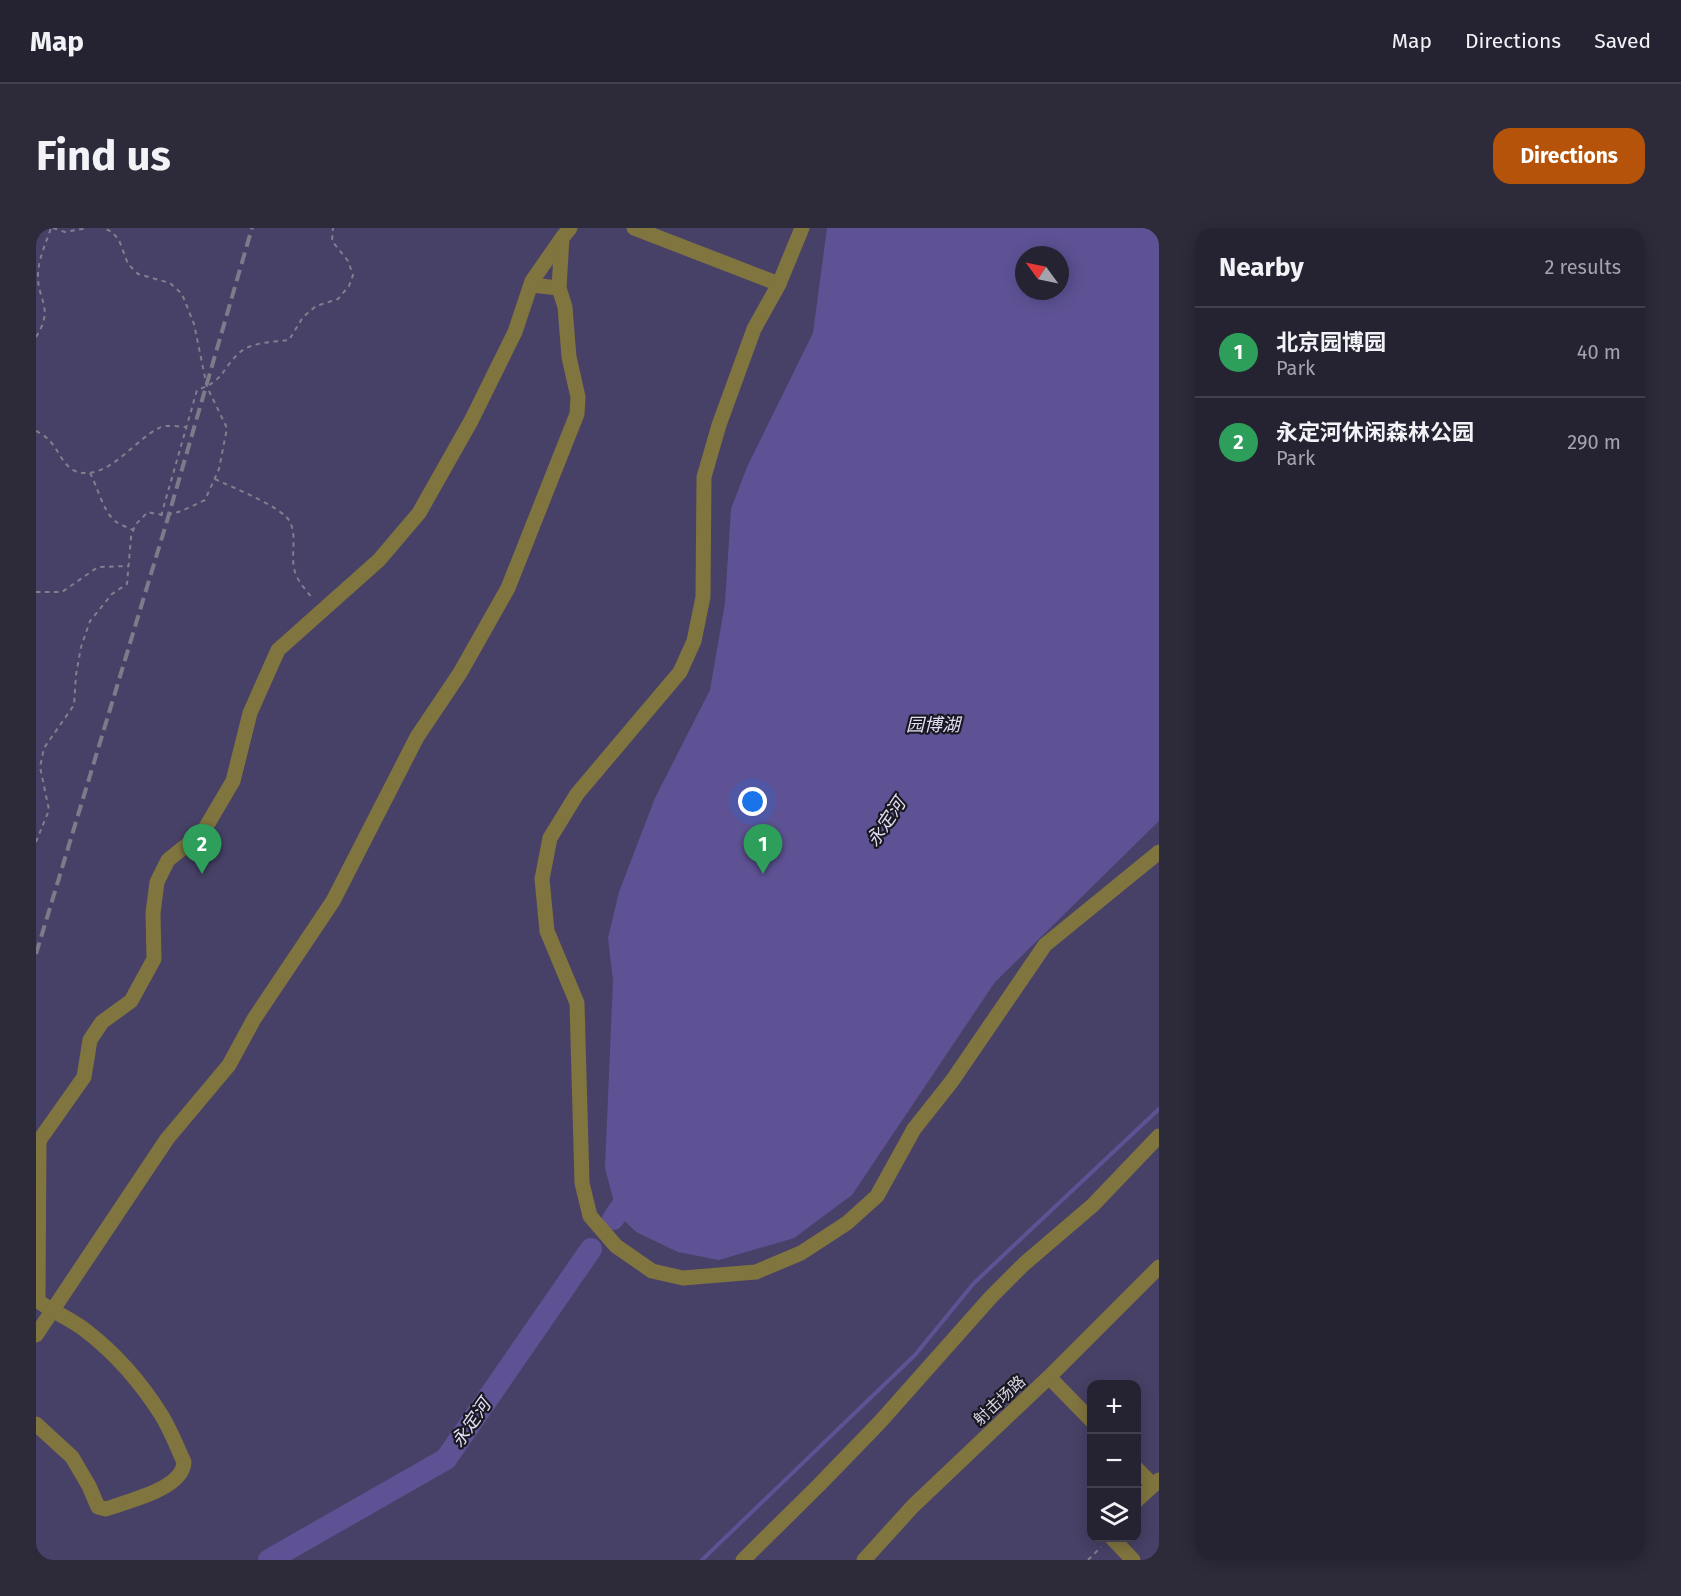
<!DOCTYPE html>
<html lang="en">
<head>
<meta charset="utf-8">
<style>
  :root { --surface:#252332; --page:#2d2b3a; --text:#f1f3f6; --muted:#a3a4ac; --line:#42404d; --accent:#b45309 }
  body { margin:0; font-family:"Fira Sans","Noto Sans SC",sans-serif; background:var(--page); color:var(--text) }
  .controls { position:absolute; right:18px; bottom:18px; display:grid; overflow:hidden; border-radius:12px; box-shadow:0 3px 15px #0003 }
  .controls button { width:54px; height:54px; display:grid; place-items:center; padding:0; border:0; border-bottom:2px solid var(--line); background:var(--surface); color:var(--text); font:30px sans-serif }
  .compass { position:absolute; left:979px; top:18px; width:54px; height:54px; border-radius:50%; background:var(--surface); box-shadow:0 3px 15px #0003; rotate:303deg }
  .you { position:absolute; left:717px; top:574px; width:21px; height:21px; margin:-15px; border:4px solid #fff; border-radius:50%; background:#1a73e8; box-shadow:0 0 0 9px #1a73e833 }
  .badge { display:grid; place-items:center; width:39px; height:39px; border-radius:50%; background:var(--accent); color:#fff; font-size:20px; font-weight:700 }
  .pin { position:absolute; translate:-50% -50px; filter:drop-shadow(0 2px 3px #0008) }
  .pin::after { content:''; position:absolute; top:32px; width:21px; height:18px; background:inherit; clip-path:polygon(0 0,100% 0,50% 100%) }
  .list { margin:0; padding:0; list-style:none }
  h2 { display:flex; justify-content:space-between; align-items:center; height:78px; margin:0; padding:0 24px; font-size:26px }
  h2 small { font-size:20px; font-weight:400; color:var(--muted) }
  .list li { display:grid; grid-template-columns:39px 1fr auto; gap:18px; align-items:center; box-sizing:border-box; height:90px; padding:0 24px; border-top:2px solid var(--line) }
  .list b { display:block; font-size:22px; white-space:nowrap }
  .list p { margin:0; font-size:20px; white-space:nowrap; color:var(--muted) }
  .list em { font-size:20px; font-style:normal; color:var(--muted) }
  .icon { flex:none; width:33px; height:33px; fill:none; stroke:currentColor; stroke-width:2; stroke-linecap:round; stroke-linejoin:round }
  .map { position:relative; flex:none; width:1123px; height:1332px; overflow:hidden; border-radius:18px }
  header { display:flex; align-items:center; gap:36px; box-sizing:border-box; height:84px; padding:0 30px; background:var(--surface); border-bottom:2px solid var(--line) }
  header strong { font-size:28px }
  nav { display:flex; gap:33px; margin-inline-start:auto; font-size:21px }
  .intro { display:flex; align-items:center; justify-content:space-between; box-sizing:border-box; height:144px; padding:0 36px }
  h1 { margin:0; font-size:42px }
  .button { padding:15px 27px; border-radius:18px; background:var(--accent); color:#fff; font-size:21px; font-weight:700 }
  main { display:flex; gap:36px; padding:0 36px }
  aside { flex:1; background:var(--surface); border-radius:18px; box-shadow:0 3px 15px #0003 }
  .map>svg:first-child { display:block }
  .green { fill:#474167; fill-rule:evenodd }
  .water { fill:#5e5295; fill-rule:evenodd }
  .lines { fill:none; stroke-linecap:round; stroke-linejoin:round }
  .stream { stroke:#5e5295; stroke-width:4 }
  .river { stroke:#5e5295; stroke-width:22 }
  .path { stroke:#807f8e; stroke-width:2; stroke-dasharray:4.5 4.5; stroke-linecap:butt }
  .minor { stroke:#80743f; stroke-width:15 }
  .rail { stroke:#7c7b8a; stroke-width:4; stroke-dasharray:12 6; stroke-linecap:butt }
  .labels { text-anchor:middle; stroke-width:4.5; stroke-linejoin:round; paint-order:stroke }
  .street-label { font-size:16px; fill:#d5d4e0; stroke:#191821 }
  .water-label { font-size:18px; font-style:italic; fill:#e0def2; stroke:#191821 }
</style>
</head>
<body>
<header>
<strong>Map</strong>
<nav><a>Map</a><a>Directions</a><a>Saved</a></nav>
</header>
<div class="intro"><h1>Find us</h1><a class="button">Directions</a></div>
<main>
<div class="map">
<svg width="1123" height="1332" viewBox="0 0 1123 1332">
  <rect width="100%" height="100%" fill="#312f42"/>
  <path class="green" d="M0 0H1123V1332H0ZM988 27H1024V63H988ZM1056 1156H1100V1310H1056Z"/>
  <path class="water" d="M791 0H1123V593L959 754 816 967 758 1010 683 1032 642 1024 600 1004 581 985 569 940 577 752 572 710 583 664 619 570 674 462 689 375 695 281 711 239 777 105ZM988 27H1024V63H988Z"/>
  <g class="lines">
    <polyline class="stream" points="666,1332 879,1127 938,1055 1123,881"/>
    <g class="river">
      <polyline points="577,991 598,961"/>
      <polyline points="233,1332 410,1231 555,1021"/>
    </g>
    <g class="path">
      <polyline points="17,0 29,4 52,0"/>
      <path d="M0 109C19 79 1 73 2 46 3 29 10 15 15 0"/>
      <path d="M0 203C4 205 9 208 12 211 22 220 26 237 39 243 70 255 98 212 123 200 130 196 143 199 151 199"/>
      <path d="M54 245C62 260 67 283 79 293 84 297 91 299 97 302"/>
      <path d="M179 251C195 259 247 279 254 294 261 309 255 324 258 340 260 352 270 362 277 371"/>
      <path d="M125 288 161 162C188 153 185 142 203 125 215 114 237 114 253 112L267 89 280 78 302 71 313 58 317 47 312 33 296 13 297 0"/>
      <polyline points="0,364 26,364 62,339 93,338"/>
      <path d="M0 614 13 582 4 539 8 520 38 477 40 447 45 419 54 393 76 366 91 356 95 309 99 297 112 284C135 291 147 282 169 272L183 241 191 200 171 159 158 96 146 66 134 55 102 46 92 36 83 12 76 4 68 0"/>
      <polyline points="1052,1332 1065,1319"/>
      <polyline points="1118,1332 1123,1329"/>
    </g>
    <g class="minor">
      <polyline points="598,0 743,56"/>
      <polyline points="766,0 743,56 718,101 683,197 668,249 667,369 658,413 644,444 541,566 514,610 506,651 511,703 541,775 546,955 554,988 580,1018 616,1043 647,1050 720,1044 765,1025 811,995 841,968 878,901 916,853 1009,717 1123,624"/>
      <polyline points="495,57 523,60"/>
      <polyline points="0,917 48,849 54,812 66,794 95,773 118,731 117,685 121,654 132,632 167,604 197,553 214,485 242,422 343,332 383,285 435,193 479,104 496,53 526,10"/>
      <polyline points="0,1107 131,911 193,837 218,791 297,673 381,509 424,445 472,360 541,186 542,169 533,129 529,79 523,60 526,10 534,0"/>
      <polyline points="1013,1149 1056,1193"/>
      <path d="M0 1196 36 1229 53 1258 62 1279 70 1281C92 1273 147 1261 148 1234 141 1219 135 1203 126 1188 106 1156 79 1125 49 1102 35 1091 17 1084 2 1073L3 912"/>
      <polyline points="1100,1240 1117,1257"/>
      <polyline points="1100,1273 1123,1252"/>
      <polyline points="1076,1310 1097,1332"/>
      <polyline points="707,1332 782,1258 844,1194 955,1069 988,1036 1057,977 1123,908"/>
      <polyline points="828,1332 877,1278 1013,1149 1123,1039"/>
    </g>
    <polyline class="rail" points="0,726 131,293 216,0"/>
  </g>
  <g class="labels">
    <g class="street-label">
      <text transform="translate(963 1172) rotate(-43)" y="6">射击场路</text>
    </g>
    <g class="water-label">
      <text x="897" y="503">园博湖</text>
      <text transform="translate(850 594) rotate(-56)" y="6">永定河</text>
      <text transform="translate(435 1195) rotate(-55)" y="6">永定河</text>
    </g>
  </g>
</svg>
<div class="controls">
<button>+</button>
<button>−</button>
<button><svg class="icon" aria-label="layers" viewBox="0 0 24 24"><path d="M12 4l9 5-9 5-9-5zM3 14l9 5 9-5"/></svg></button>
</div>
<svg class="compass" viewBox="-18 -18 36 36"><path d="M0-13l5 13h-10z" fill="#e53935"/><path d="M0 13l5-13h-10z" fill="#a3a4ac"/></svg>
<div class="you"></div>
<div class="pin badge" style="left:727px;top:646px;background:#2e9e5b">1</div>
<div class="pin badge" style="left:166px;top:646px;background:#2e9e5b">2</div>
</div>
<aside>
<h2>Nearby<small>2 results</small></h2>
<ul class="list">
<li><span class="badge" style="background:#2e9e5b">1</span><div><b>北京园博园</b><p>Park</p></div><em>40 m</em></li>
<li><span class="badge" style="background:#2e9e5b">2</span><div><b>永定河休闲森林公园</b><p>Park</p></div><em>290 m</em></li>
</ul>
</aside>
</main>
</body>
</html>
